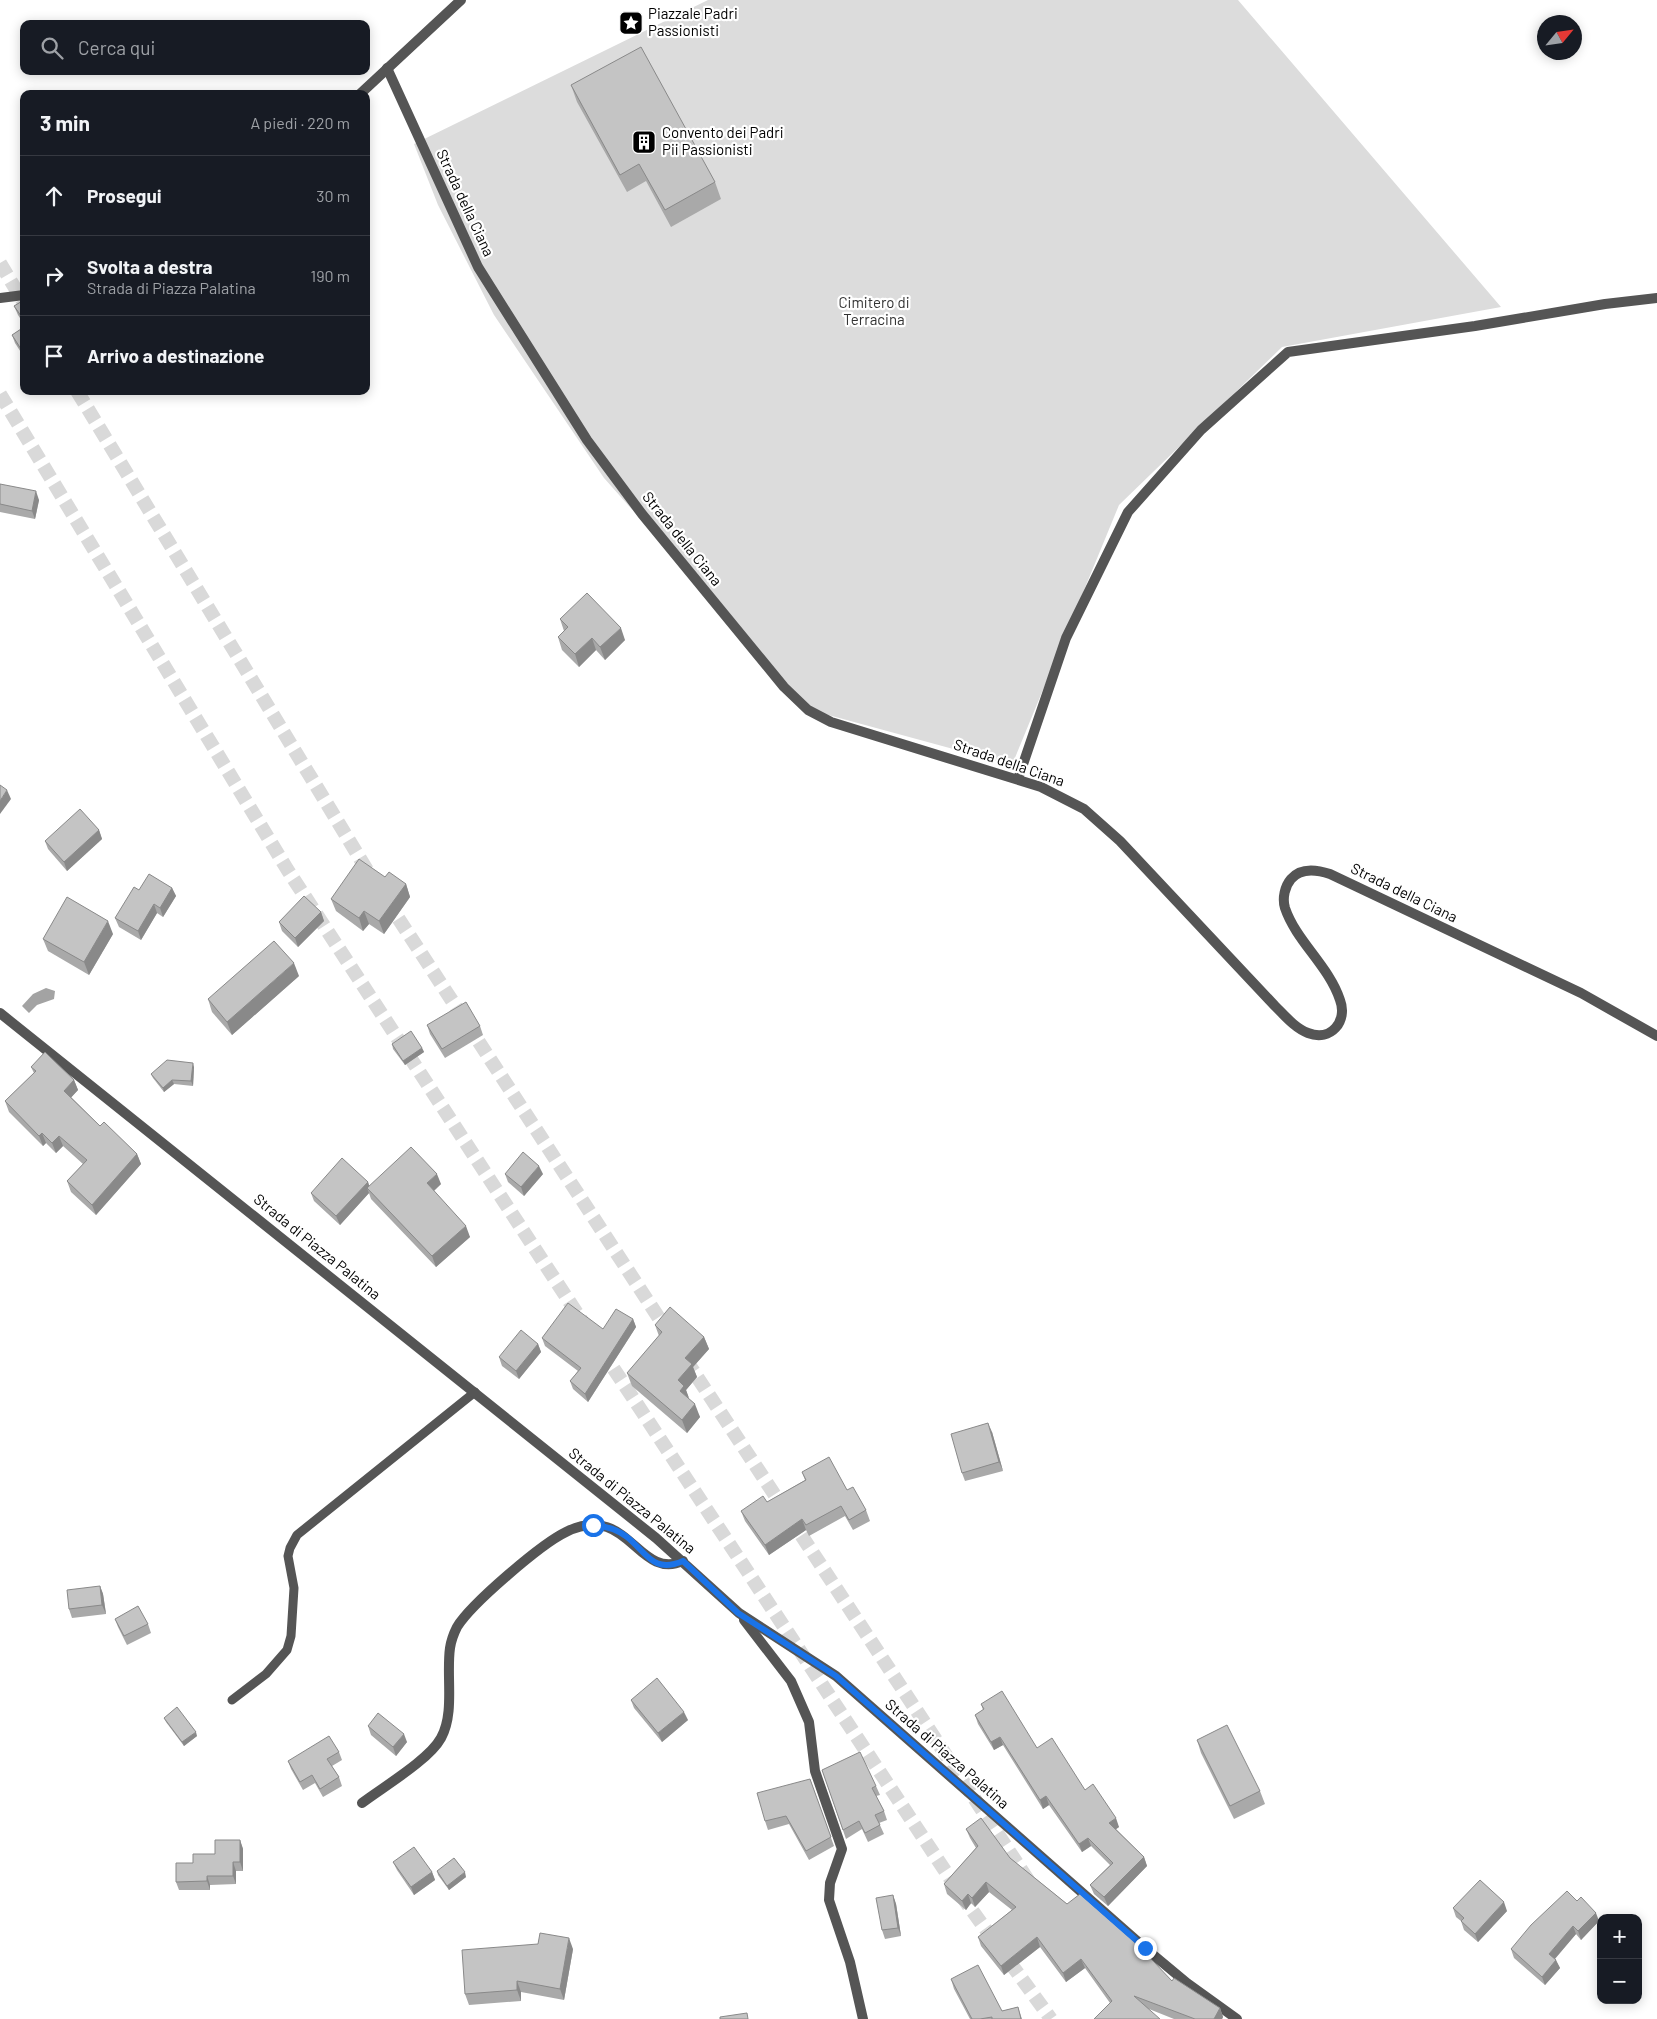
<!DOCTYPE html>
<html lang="it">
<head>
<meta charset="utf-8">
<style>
  :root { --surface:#171b24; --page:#20242c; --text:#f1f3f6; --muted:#9ea1a6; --line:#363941 }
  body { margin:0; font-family:Barlow,sans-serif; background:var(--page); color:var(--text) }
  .controls { position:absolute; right:15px; bottom:15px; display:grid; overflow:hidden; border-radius:10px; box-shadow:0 2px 12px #0003 }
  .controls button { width:45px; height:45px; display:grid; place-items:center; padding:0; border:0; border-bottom:1px solid var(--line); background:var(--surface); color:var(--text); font:25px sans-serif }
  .compass { position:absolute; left:1537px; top:15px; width:45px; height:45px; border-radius:50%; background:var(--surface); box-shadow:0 2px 12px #0003; rotate:61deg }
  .stop { position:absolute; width:15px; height:15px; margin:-11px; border:4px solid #1a73e8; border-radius:50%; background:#fff }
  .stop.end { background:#1a73e8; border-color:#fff; box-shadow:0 1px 5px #0008 }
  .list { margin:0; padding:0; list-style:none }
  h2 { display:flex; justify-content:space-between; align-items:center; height:65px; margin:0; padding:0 20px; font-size:21px }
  h2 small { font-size:16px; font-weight:400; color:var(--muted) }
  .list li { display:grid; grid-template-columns:32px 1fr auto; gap:15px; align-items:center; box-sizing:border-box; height:80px; padding:0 20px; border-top:1px solid var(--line) }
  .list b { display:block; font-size:19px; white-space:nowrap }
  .list p { margin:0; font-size:16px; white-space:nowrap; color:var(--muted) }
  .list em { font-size:16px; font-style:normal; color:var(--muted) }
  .icon { flex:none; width:28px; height:28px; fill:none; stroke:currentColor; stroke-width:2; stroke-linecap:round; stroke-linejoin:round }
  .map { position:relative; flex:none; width:1657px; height:2019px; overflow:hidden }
  .search { position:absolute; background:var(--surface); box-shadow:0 2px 12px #0003; left:20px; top:20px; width:350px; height:55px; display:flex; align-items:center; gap:12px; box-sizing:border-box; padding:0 18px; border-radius:10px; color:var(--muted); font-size:19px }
  .panel { position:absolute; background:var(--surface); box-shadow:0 2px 12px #0003; left:20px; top:90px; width:350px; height:305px; border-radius:10px }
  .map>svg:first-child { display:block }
  .green { fill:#dcdcdc }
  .water { fill:#a3a3a3 }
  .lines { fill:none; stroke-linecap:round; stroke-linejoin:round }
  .trunk-tunnel { stroke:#d9d9d9; stroke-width:14; stroke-dasharray:14 7; stroke-linecap:butt }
  .service { stroke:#555; stroke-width:9 }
  .minor { stroke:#555; stroke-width:10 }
  .wall { fill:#a9a9a9 }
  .shaded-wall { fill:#898989 }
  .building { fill:#c4c4c4; stroke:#898989 }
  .route { stroke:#1a73e8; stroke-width:6 }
  .labels { text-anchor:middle; stroke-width:4.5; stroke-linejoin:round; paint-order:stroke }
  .poi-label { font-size:15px; fill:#000; stroke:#fff; text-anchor:start }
  .street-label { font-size:15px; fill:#000; stroke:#fff }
  .park-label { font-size:15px; fill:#333; stroke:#fff }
</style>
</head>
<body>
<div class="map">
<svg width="1657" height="2019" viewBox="0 0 1657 2019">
  <rect width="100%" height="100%" fill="#fff"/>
  <polygon class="green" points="708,0 1238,0 1501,307 1282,347 1119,505 1012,765 810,710 604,478 494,315 438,205 414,144"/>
  <polygon class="water" points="46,988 55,991 54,999 37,1005 29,1013 22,1006 33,994"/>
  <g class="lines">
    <g class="trunk-tunnel">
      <polyline points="0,263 24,303"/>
      <polyline points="77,391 370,875"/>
      <polyline points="0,394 287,869 582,1321"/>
      <polyline points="387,901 670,1335"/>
      <polyline points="602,1351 963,1898 1051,2019"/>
      <polyline points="686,1360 1030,1883"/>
    </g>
    <polyline class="service" points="232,1700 266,1674 287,1650 291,1636 294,1588 288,1556 290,1548 297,1535 475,1392"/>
    <g class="minor">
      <path d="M387 68 478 267 587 440 642 514 784 687 808 710 831 722 1041 787 1084 809 1120 841 1275 1006C1285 1016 1295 1028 1308 1033 1331 1042 1348 1021 1340 1000 1329 966 1296 941 1285 908 1282 898 1285 886 1291 879 1301 867 1318 870 1330 874L1581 993 1657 1036"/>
      <polyline points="360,94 461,0"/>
      <polyline points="0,298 24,295"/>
      <polyline points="1018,779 1066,638 1128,512 1201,430 1288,352 1475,326 1605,304 1657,298"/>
      <polyline points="0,1013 656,1538 739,1613 836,1676 1145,1948 1187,1983 1237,2019"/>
      <polyline points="744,1620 791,1681 809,1722 815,1771 842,1849 830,1883 829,1900 850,1962 863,2019"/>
      <path d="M362 1803C383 1787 429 1760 441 1738 455 1713 446 1676 450 1648 451 1641 454 1633 457 1627 471 1604 541 1544 566 1532 629 1501 637 1581 683 1561"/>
    </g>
  </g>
  <g class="wall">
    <polygon points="571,85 715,182 721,199 671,227 646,181 627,192 577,102"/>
    <polygon points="24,300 24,324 18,315 14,306"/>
    <polygon points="24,327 24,357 15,343 12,335"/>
    <polygon points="0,484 39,500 35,519 0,512"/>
    <polygon points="560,619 625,640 605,660 596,650 579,667 562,650 558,637 564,631"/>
    <polygon points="99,830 102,839 67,871 48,849 45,841"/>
    <polygon points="385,877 406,884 410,897 384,934 369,924 363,931 336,911 331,899"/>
    <polygon points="172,888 176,896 163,917 157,913 141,940 119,927 115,918 139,890"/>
    <polygon points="321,912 324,921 298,947 282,931 279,922"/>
    <polygon points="113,934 89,975 48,951 43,939"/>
    <polygon points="299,976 232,1035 212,1012 208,999"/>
    <polygon points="427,1025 480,1026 483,1035 445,1058 430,1034"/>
    <polygon points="392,1044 422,1048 424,1052 405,1065 393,1049"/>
    <polygon points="31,1067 74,1080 78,1090 71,1097 100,1126 137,1154 141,1164 96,1215 71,1192 67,1181 83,1164 63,1146 56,1153 46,1143 43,1146 9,1112 5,1101 34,1073"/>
    <polygon points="194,1067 193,1086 174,1084 164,1092 153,1078 151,1074"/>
    <polygon points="505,1174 543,1174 524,1196 508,1182"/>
    <polygon points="368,1182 369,1186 441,1184 434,1191 470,1237 436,1267 371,1199 369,1193 340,1225 314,1201 311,1193"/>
    <polygon points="633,1319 636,1327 588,1402 573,1389 570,1381 578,1371 545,1346 542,1338 603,1329"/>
    <polygon points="655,1325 704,1337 709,1349 693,1367 697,1377 686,1390 689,1399 700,1417 687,1433 632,1386 627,1373 659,1336"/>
    <polygon points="538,1344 541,1352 519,1379 502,1366 499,1357"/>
    <polygon points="992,1432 1003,1471 965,1481 962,1473"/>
    <polygon points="802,1472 847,1490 866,1510 870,1521 853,1530 845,1516 809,1536 806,1530 769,1555 745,1521 741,1511 767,1502 805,1480"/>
    <polygon points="100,1586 103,1594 106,1614 72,1618 69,1609"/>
    <polygon points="115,1619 148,1624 151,1633 127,1645 118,1627"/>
    <polygon points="631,1700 688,1720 662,1742 634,1708"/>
    <polygon points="981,1704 1037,1748 1085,1790 1119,1827 1116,1829 1144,1857 1147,1866 1108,1906 1094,1894 1090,1885 1110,1865 1091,1846 1082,1852 1049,1805 1043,1809 1003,1745 994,1750 978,1724 975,1715 983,1710"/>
    <polygon points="164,1718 197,1736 184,1746 166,1722"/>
    <polygon points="368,1726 407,1742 396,1756 371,1735"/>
    <polygon points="1197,1740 1260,1791 1265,1804 1234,1819 1201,1753"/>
    <polygon points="339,1752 342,1760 332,1766 339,1777 342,1786 323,1797 315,1783 303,1790 291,1769 288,1761"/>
    <polygon points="822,1770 876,1786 880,1795 876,1796 884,1811 887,1820 879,1823 884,1834 868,1842 862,1829 846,1839"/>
    <polygon points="810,1779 834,1846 809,1860 789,1824 768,1830 765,1821"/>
    <polygon points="966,1829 1010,1858 1067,1904 1172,1981 1220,2008 1223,2017 1222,2019 1174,2019 1149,2009 1110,2003 1085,1968 1066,1982 1040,1947 1004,1975 981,1946 978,1937 1012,1910 989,1892 975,1907 971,1903 966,1910 947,1894 944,1884 976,1848 970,1838"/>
    <polygon points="240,1840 243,1849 243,1871 236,1871 236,1884 210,1885 210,1890 179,1890 176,1882 193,1863 215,1854"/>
    <polygon points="393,1862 432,1872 435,1880 414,1895 397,1870"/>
    <polygon points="437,1871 466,1877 449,1890 438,1875"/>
    <polygon points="893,1895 896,1904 901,1936 885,1939 882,1930"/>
    <polygon points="1577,1901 1599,1921 1581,1940 1576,1934 1555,1959 1560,1968 1545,1985 1514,1958 1511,1949"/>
    <polygon points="1453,1908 1507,1911 1478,1942 1464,1930 1461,1921 1456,1917"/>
    <polygon points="573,1949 564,2000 521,1992 521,2001 469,2005 465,1994"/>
    <polygon points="951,1979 1002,2011 1018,2007 1022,2019 970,2019 954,1989"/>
  </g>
  <g class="shaded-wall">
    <polygon points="36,491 39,500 35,519 32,511"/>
    <polygon points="621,628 625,640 605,660 600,647"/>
    <polygon points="592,638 596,650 579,667 575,654"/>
    <polygon points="7,790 11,799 0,814 0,801"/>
    <polygon points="99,830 102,839 67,871 64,862"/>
    <polygon points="406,884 410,897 384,934 379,921"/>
    <polygon points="172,888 176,896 163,917 160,908"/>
    <polygon points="154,904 157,913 141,940 138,931"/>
    <polygon points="364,911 369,924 363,931 359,918"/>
    <polygon points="321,912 324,921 298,947 295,938"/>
    <polygon points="108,921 113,934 89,975 84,962"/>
    <polygon points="294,963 299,976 232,1035 227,1022"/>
    <polygon points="422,1048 424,1052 405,1065 403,1061"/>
    <polygon points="193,1063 194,1067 193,1086 191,1081"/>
    <polygon points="74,1080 78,1090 68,1101 64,1091"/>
    <polygon points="172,1080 174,1084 164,1092 163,1088"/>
    <polygon points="42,1133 46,1143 43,1146 39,1136"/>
    <polygon points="59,1136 63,1146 56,1153 52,1143"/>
    <polygon points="137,1154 141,1164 96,1215 92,1205"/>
    <polygon points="539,1166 543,1174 524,1196 521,1187"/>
    <polygon points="437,1174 441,1184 430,1194 427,1183"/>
    <polygon points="368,1182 371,1191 367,1188 369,1193 340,1225 336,1216"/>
    <polygon points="466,1226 470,1237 436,1267 432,1256"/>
    <polygon points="633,1319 636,1327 588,1402 585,1394"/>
    <polygon points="704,1337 709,1349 693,1367 697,1377 686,1390 689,1398 680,1391 678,1380 685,1358"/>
    <polygon points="538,1344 541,1352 519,1379 516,1371"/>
    <polygon points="695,1404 700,1417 687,1433 682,1420"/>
    <polygon points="988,1423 992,1432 1003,1471 999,1462"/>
    <polygon points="802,1519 806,1530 769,1555 765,1545"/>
    <polygon points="100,1586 103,1594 106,1614 102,1605"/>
    <polygon points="684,1712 688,1720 662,1742 658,1733"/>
    <polygon points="196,1732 197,1736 184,1746 182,1742"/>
    <polygon points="404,1734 407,1742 396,1756 393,1747"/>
    <polygon points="1000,1737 1003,1745 994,1750 991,1742"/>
    <polygon points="1046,1796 1049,1805 1043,1809 1040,1800"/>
    <polygon points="1116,1818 1119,1827 1112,1832 1109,1823"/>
    <polygon points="1088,1838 1091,1846 1082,1852 1079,1844"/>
    <polygon points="240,1840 243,1849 243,1871 240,1862"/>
    <polygon points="1144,1857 1147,1866 1108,1906 1104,1897"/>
    <polygon points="233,1862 236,1871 236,1884 233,1876"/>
    <polygon points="432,1872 435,1880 414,1895 411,1887"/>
    <polygon points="465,1872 466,1877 449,1890 447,1886"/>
    <polygon points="207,1876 210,1885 210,1890 207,1881"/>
    <polygon points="986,1882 989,1892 975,1907 972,1898"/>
    <polygon points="968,1894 971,1903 966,1910 962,1901"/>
    <polygon points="893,1895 896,1904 901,1936 898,1928"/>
    <polygon points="1504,1902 1507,1911 1478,1942 1475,1934"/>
    <polygon points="1596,1913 1599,1921 1581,1940 1578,1931"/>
    <polygon points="1573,1926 1576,1934 1552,1962 1549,1954"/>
    <polygon points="1037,1937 1040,1947 1004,1975 1001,1966"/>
    <polygon points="569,1938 573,1949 564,2000 560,1989"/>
    <polygon points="1081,1959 1085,1968 1066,1982 1063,1973"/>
    <polygon points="1556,1960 1560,1968 1545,1985 1542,1977"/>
    <polygon points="517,1981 521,1992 521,2001 517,1990"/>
    <polygon points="1220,2008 1223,2017 1222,2019 1214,2019"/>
  </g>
  <g class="building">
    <polygon points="641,47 715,182 665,210 639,164 620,175 571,85"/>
    <polygon points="24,300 24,320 14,306"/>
    <polygon points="24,327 24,350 21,349 12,335"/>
    <polygon points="0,484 36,491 32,511 0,504"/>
    <polygon points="587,593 621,628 600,647 592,638 575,654 558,637 568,627 560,619"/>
    <polygon points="0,785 7,790 0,801"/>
    <polygon points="80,809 99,830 64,862 45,841"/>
    <polygon points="359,859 385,877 389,872 406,884 379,921 364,911 359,918 331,899"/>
    <polygon points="149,874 172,888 160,908 154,904 138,931 115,918 134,887 139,890"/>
    <polygon points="304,896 321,912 295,938 279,922"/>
    <polygon points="67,897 108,921 84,962 43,939"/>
    <polygon points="274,941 294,963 227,1022 208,999"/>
    <polygon points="466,1002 480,1026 442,1049 427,1025"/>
    <polygon points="411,1031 422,1048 403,1061 392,1044"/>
    <polygon points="45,1052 74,1080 64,1091 100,1126 104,1122 137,1154 92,1205 67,1181 87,1160 59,1136 52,1143 42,1133 39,1136 5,1101 36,1071 31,1067"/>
    <polygon points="167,1060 193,1063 191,1081 172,1080 163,1088 151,1074"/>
    <polygon points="411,1147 437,1174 427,1183 466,1226 432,1256 367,1188"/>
    <polygon points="523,1152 539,1166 521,1187 505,1174"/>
    <polygon points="342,1158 368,1182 336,1216 311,1193"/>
    <polygon points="568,1303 603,1329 616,1309 633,1319 585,1394 570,1381 581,1368 542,1338"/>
    <polygon points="670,1307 704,1337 685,1358 692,1364 678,1380 684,1386 680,1391 695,1404 682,1420 627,1373 662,1332 655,1325"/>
    <polygon points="521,1330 538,1344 516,1371 499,1357"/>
    <polygon points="988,1423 999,1462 962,1473 951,1434"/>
    <polygon points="829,1457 847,1490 853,1487 866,1510 849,1520 841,1506 806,1525 802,1519 765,1545 741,1511 763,1496 767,1502 806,1480 802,1472"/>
    <polygon points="100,1586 102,1605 69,1609 67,1590"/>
    <polygon points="138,1606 148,1624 124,1636 115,1619"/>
    <polygon points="657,1678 684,1712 658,1733 631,1700"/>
    <polygon points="1002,1691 1037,1748 1052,1738 1085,1790 1093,1784 1116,1818 1109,1823 1144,1857 1104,1897 1090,1885 1113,1863 1088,1838 1079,1844 1046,1796 1040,1800 1000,1737 991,1742 975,1715 984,1709 981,1704"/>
    <polygon points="177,1707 196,1732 182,1742 164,1718"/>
    <polygon points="378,1713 404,1734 393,1747 368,1726"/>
    <polygon points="1227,1725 1260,1791 1230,1806 1197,1740"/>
    <polygon points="329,1736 339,1752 327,1759 339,1777 320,1789 312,1775 300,1782 288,1761"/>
    <polygon points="860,1752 876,1786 872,1788 884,1811 875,1815 880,1825 865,1833 859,1821 843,1830 822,1770"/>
    <polygon points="810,1779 831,1837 806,1851 786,1816 765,1821 757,1793"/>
    <polygon points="981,1818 1010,1858 1067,1904 1080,1894 1137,1944 1172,1981 1174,1978 1220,2008 1214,2019 1195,2019 1134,1996 1160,2019 1094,2019 1112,2001 1081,1959 1063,1973 1037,1937 1001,1966 978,1937 1016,1907 986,1882 972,1898 968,1894 962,1901 944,1884 978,1846 966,1829"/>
    <polygon points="215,1840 240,1840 240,1862 233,1862 233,1876 207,1876 207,1881 176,1882 176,1863 193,1863 193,1854 215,1854"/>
    <polygon points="414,1847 432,1872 411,1887 393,1862"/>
    <polygon points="454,1858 465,1872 447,1886 437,1871"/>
    <polygon points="1480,1880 1504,1902 1475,1934 1461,1921 1464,1918 1453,1908"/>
    <polygon points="1567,1891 1577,1901 1581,1897 1596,1913 1578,1931 1573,1926 1549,1954 1556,1960 1542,1977 1511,1949 1531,1925"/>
    <polygon points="893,1895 898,1928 882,1930 876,1898"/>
    <polygon points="540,1933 569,1938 560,1989 517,1981 517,1990 465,1994 462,1950 538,1944"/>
    <polygon points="978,1965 1002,2011 1018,2007 1021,2019 992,2019 992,2017 980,2019 972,2019 951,1979"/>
    <polygon points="747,2013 748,2019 720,2019 720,2017"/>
  </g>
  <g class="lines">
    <path class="route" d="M593 1525C605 1526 617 1529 627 1537 647 1553 653 1574 683 1561L738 1613 836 1676 1145 1948"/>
  </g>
  <defs>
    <g id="sight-square" transform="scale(1.25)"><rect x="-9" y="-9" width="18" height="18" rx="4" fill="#000" stroke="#fff"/><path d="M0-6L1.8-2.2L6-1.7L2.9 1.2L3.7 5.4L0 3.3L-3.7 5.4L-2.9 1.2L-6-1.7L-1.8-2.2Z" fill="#fff"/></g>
    <g id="building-square" transform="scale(1.25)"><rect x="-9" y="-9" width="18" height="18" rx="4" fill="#000" stroke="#fff"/><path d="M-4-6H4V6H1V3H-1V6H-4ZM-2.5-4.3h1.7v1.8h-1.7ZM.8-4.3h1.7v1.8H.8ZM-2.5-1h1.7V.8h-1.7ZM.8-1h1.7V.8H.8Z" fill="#fff"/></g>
  </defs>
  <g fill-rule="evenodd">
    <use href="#sight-square" x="631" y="23"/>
    <use href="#building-square" x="644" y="142"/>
  </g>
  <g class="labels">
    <g class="poi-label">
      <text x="648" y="19">Piazzale Padri<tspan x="648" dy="17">Passionisti</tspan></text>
      <text x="662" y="138">Convento dei Padri<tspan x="662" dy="17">Pii Passionisti</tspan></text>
    </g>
    <g class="street-label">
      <text transform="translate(465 203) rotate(65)" y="5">Strada della Ciana</text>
      <text transform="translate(682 539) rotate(51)" y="5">Strada della Ciana</text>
      <text transform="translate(1009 763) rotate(19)" y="5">Strada della Ciana</text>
      <text transform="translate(1404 893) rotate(26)" y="5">Strada della Ciana</text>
      <text transform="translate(317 1247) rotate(39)" y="5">Strada di Piazza Palatina</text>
      <text transform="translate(632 1501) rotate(39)" y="5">Strada di Piazza Palatina</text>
      <text transform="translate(947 1754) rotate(41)" y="5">Strada di Piazza Palatina</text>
    </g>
    <g class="park-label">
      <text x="874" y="308">Cimitero di<tspan x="874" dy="17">Terracina</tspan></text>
    </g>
  </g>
</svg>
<div class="controls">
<button>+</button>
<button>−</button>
</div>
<svg class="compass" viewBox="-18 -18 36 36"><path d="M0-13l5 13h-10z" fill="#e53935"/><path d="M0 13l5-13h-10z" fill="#9ea1a6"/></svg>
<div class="stop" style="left:593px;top:1525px"></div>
<div class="stop end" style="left:1145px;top:1948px"></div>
<div class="search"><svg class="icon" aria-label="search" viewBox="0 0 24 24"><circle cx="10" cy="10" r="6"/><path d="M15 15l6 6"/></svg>Cerca qui</div>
<section class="panel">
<h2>3 min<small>A piedi · 220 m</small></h2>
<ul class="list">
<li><svg class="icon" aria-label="ahead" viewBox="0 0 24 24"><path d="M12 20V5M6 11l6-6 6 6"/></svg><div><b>Prosegui</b></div><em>30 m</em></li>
<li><svg class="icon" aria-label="right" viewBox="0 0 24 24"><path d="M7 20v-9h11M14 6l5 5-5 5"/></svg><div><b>Svolta a destra</b><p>Strada di Piazza Palatina</p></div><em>190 m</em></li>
<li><svg class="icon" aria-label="arrive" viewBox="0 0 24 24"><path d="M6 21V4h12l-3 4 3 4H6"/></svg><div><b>Arrivo a destinazione</b></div></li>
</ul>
</section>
</div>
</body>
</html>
